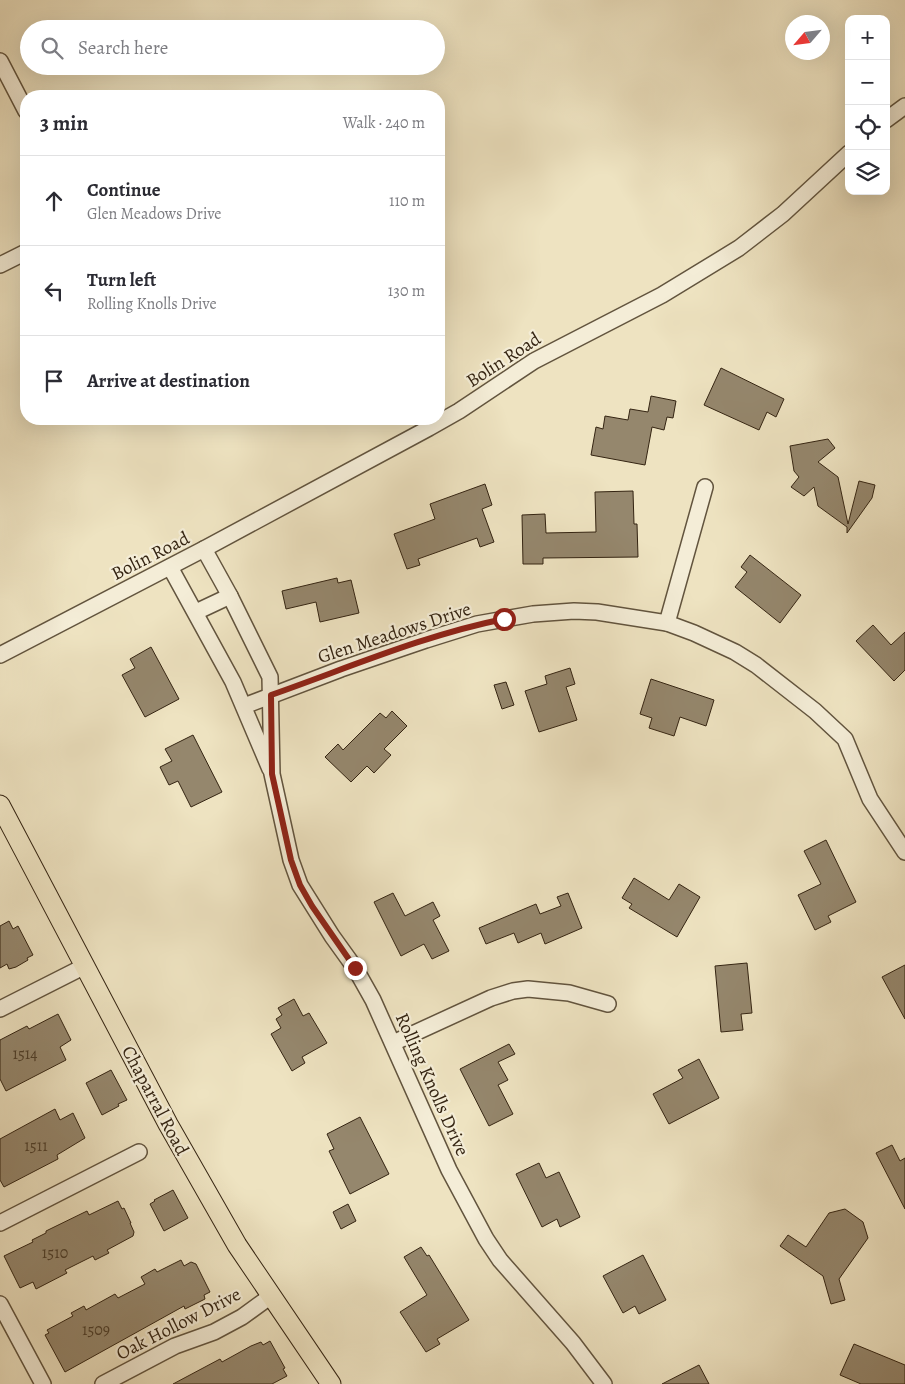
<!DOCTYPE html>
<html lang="en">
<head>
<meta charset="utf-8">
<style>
  :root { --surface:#fff; --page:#f2f2f3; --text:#2b2b33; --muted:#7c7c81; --line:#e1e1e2 }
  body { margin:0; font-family:Alegreya,serif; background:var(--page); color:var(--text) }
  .controls { position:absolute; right:15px; top:15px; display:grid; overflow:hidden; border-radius:10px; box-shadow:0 5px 20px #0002 }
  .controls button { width:45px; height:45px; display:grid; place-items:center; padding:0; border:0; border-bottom:1px solid var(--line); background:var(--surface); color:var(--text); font:25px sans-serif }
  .compass { position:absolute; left:785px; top:15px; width:45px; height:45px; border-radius:50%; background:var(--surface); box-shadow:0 5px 20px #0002; rotate:242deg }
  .stop { position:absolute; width:15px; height:15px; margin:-11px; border:4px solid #8f2418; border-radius:50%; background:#fff }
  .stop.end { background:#8f2418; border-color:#fff; box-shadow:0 1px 5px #0008 }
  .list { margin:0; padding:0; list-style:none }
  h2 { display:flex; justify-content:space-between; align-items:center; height:65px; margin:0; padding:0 20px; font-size:21px }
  h2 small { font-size:16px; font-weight:400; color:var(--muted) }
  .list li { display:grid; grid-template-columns:32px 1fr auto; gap:15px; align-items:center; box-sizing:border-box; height:90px; padding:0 20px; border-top:1px solid var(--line) }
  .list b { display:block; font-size:19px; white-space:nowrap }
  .list p { margin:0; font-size:16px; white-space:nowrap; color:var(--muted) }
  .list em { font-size:16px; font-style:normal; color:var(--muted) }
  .icon { flex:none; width:28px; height:28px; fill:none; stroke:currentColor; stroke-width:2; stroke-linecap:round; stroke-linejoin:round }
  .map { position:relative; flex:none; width:905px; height:1384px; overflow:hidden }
  .search { position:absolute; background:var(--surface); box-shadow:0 5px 20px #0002; left:20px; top:20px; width:425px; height:55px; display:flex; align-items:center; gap:12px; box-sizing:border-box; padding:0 18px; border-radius:28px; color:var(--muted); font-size:19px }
  .panel { position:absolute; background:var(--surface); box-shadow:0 5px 20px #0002; left:20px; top:90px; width:425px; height:335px; border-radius:20px }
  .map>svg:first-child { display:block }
  .building { fill:#95876d; stroke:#342412 }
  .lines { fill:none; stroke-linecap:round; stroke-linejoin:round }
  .minor-casing { stroke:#62543e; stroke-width:18 }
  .major-casing { stroke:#342412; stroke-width:21 }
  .minor { stroke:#f4edd7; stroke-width:15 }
  .major { stroke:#eee3c1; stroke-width:19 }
  .route { stroke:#8f2418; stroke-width:6 }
  .labels { text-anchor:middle; stroke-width:4.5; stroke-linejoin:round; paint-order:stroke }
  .number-label { font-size:16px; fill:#4c3d29 }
  .street-label { font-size:19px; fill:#342412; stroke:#f4edd7 }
</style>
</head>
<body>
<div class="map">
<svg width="905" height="1384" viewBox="0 0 905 1384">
  <rect width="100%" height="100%" fill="#eee3c1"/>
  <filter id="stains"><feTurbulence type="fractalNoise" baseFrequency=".004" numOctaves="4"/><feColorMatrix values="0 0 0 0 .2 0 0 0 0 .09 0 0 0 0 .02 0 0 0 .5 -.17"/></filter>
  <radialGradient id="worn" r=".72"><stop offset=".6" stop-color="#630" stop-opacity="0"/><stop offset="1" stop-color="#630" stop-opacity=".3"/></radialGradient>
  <g class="building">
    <polygon points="721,368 784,399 776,417 767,412 759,430 704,405"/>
    <polygon points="651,396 676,401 673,418 667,417 664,430 652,427 645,465 591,455 596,427 603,429 605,416 628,420 630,409 648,412"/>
    <polygon points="828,439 835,448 818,462 838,477 848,524 859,481 875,485 872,498 847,533 847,527 818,506 814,487 804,496 791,487 799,477 794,471 790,446"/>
    <polygon points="485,484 492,505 482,509 494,542 480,547 477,538 418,559 420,565 407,569 394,534 435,519 430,504"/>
    <polygon points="633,491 634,524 637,524 638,557 543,558 543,564 523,564 522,515 545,514 546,533 596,532 595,492"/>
    <polygon points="750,555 801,595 780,623 735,587 747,572 741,567"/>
    <polygon points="337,578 338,583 351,580 359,613 320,622 316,602 286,609 282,591"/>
    <polygon points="873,625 891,645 905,632 905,670 894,681 856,641"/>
    <polygon points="151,647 179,699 145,717 122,675 135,668 130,659"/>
    <polygon points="570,668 575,684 566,687 577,720 539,732 525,691 547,684 545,676"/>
    <polygon points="651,679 714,700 706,726 680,717 674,736 649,728 652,718 640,714"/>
    <polygon points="506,682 514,705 502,709 494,685"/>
    <polygon points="392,711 407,726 384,749 391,755 374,773 367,766 351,782 325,757 338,744 343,750 380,713 386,718"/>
    <polygon points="193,735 222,792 191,807 178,781 169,785 160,767 172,761 165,749"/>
    <polygon points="826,840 856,902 828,916 831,922 815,930 798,895 821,884 804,851"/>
    <polygon points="634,878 669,900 679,884 700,897 677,937 629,908 632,904 622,898"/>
    <polygon points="393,893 405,916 433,902 440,916 433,920 449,951 432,959 424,944 401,956 374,902"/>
    <polygon points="568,893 582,928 545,944 541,933 518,943 514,933 486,944 479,928 536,904 540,914 561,906 557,897"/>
    <polygon points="9,921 13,929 18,926 33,955 27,958 28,960 16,967 9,969 7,964 0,968 0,926"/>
    <polygon points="747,963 752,1013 741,1014 743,1030 721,1032 715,966"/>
    <polygon points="905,965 905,1019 882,977"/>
    <polygon points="294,999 303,1016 309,1013 327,1043 302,1057 305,1063 292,1071 271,1034 281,1028 276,1019 282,1015 278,1008"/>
    <polygon points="58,1014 71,1040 60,1047 66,1060 6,1091 0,1079 0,1040 27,1026 29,1029"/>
    <polygon points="509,1044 515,1054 498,1062 508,1080 498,1085 513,1114 489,1126 460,1069"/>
    <polygon points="699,1059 719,1098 669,1124 653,1094 683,1078 678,1070"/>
    <polygon points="111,1070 127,1100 118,1104 119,1106 102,1115 86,1083"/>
    <polygon points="55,1109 60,1120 73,1113 85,1138 57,1155 58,1159 4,1187 0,1180 0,1139"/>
    <polygon points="360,1117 389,1174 350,1194 329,1151 334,1149 327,1134"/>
    <polygon points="892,1145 900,1161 905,1158 905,1209 876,1153"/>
    <polygon points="539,1163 546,1178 559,1172 580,1217 560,1227 557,1219 542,1227 516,1174"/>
    <polygon points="173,1190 188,1218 164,1231 150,1204 155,1201 154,1200"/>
    <polygon points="118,1201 122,1209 124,1208 131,1223 130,1223 134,1232 133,1236 107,1250 109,1253 95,1260 93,1256 65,1270 67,1273 36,1289 33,1282 20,1288 4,1256 33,1242 32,1240 46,1233 46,1231 87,1211 89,1215"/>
    <polygon points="348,1204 356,1221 341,1229 333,1212"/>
    <polygon points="845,1209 863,1222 868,1238 839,1279 845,1300 831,1304 823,1276 780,1246 788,1235 806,1247 829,1213"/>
    <polygon points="421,1247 427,1256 429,1255 469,1320 437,1339 440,1344 426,1352 400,1312 427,1295 404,1257"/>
    <polygon points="643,1255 666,1300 639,1314 635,1306 623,1313 603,1276"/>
    <polygon points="181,1260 184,1266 191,1262 196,1264 210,1292 204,1295 205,1299 185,1309 184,1306 65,1372 45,1335 49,1333 47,1330 73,1316 71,1313 84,1306 86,1310 115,1294 118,1298 145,1284 141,1277 155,1269 157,1272"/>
    <polygon points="270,1341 285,1368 283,1369 287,1376 272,1384 173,1384 220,1359 222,1362 251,1346 261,1342 263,1345"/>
    <polygon points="854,1344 905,1365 905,1384 861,1384 840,1375"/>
    <polygon points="699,1365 709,1384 662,1384"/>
  </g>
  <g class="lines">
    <g class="minor-casing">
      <g id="minor">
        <polyline points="0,61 26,111"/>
        <polyline points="886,120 905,106"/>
        <polyline points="0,265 26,252"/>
        <polyline points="204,549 230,596 270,677 272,774 291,860 300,885 332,936 355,968 373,1000 449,1170 486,1239 500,1260 573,1343 604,1384"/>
        <polyline points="170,567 233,682 270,769"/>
        <polyline points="196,612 230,596"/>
        <polyline points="667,623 705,487"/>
        <polyline points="0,655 204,549 429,428 459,411 534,361 662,295 739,248 783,214 849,153"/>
        <polyline points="244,706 341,669 426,640 477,624 533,614 574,611 597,612 667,623 694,633 735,652 756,665 815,711 845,739 870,799 905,852"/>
        <polyline points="0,1009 85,966"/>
        <polyline points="393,1043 491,998 513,991 528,989 569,993 608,1004"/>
        <polyline points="0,1223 139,1152"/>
        <polyline points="0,1304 43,1384"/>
        <polyline points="103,1384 175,1346 214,1332 242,1317 271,1296"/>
      </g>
    </g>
    <g class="major-casing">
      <polyline id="major" points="0,805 168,1124 237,1245 331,1384"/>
    </g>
    <use href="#minor" class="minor"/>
    <use href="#major" class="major"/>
  </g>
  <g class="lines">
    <path class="route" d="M355 968 312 906 300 885 291 860 272 774 271 695C348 668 424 635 504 619"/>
  </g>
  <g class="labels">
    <g class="number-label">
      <text x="25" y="1059">1514</text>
      <text x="36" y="1151">1511</text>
      <text x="55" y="1258">1510</text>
      <text x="96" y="1335">1509</text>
    </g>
    <g class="street-label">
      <text transform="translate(503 359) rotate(-33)" y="7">Bolin Road</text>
      <text transform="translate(150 555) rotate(-27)" y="7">Bolin Road</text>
      <text transform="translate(394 632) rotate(-18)" y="7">Glen Meadows Drive</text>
      <text transform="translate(433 1084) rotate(66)" y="7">Rolling Knolls Drive</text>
      <text transform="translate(156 1100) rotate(62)" y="7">Chaparral Road</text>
      <text transform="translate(178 1323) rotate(-27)" y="7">Oak Hollow Drive</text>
    </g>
  </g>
  <rect width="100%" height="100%" filter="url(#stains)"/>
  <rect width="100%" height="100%" fill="url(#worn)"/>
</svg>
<div class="controls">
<button>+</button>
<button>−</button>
<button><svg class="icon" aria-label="locate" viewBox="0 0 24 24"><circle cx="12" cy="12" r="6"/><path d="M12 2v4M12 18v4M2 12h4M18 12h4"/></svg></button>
<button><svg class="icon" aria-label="layers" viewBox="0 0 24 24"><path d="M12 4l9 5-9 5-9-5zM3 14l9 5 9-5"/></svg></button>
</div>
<svg class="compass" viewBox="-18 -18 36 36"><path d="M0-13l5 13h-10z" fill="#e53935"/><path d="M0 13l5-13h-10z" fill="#7c7c81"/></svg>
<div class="stop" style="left:504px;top:619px"></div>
<div class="stop end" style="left:355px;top:968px"></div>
<div class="search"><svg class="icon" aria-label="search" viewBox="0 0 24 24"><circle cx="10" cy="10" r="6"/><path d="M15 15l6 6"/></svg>Search here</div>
<section class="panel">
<h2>3 min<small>Walk · 240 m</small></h2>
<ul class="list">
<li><svg class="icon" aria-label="ahead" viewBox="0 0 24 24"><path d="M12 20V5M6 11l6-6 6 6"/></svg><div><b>Continue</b><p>Glen Meadows Drive</p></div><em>110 m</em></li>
<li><svg class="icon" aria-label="left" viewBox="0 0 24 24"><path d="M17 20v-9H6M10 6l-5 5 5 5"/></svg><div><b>Turn left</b><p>Rolling Knolls Drive</p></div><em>130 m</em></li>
<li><svg class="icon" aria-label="arrive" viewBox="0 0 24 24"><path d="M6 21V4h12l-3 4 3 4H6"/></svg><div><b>Arrive at destination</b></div></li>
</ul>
</section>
</div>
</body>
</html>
